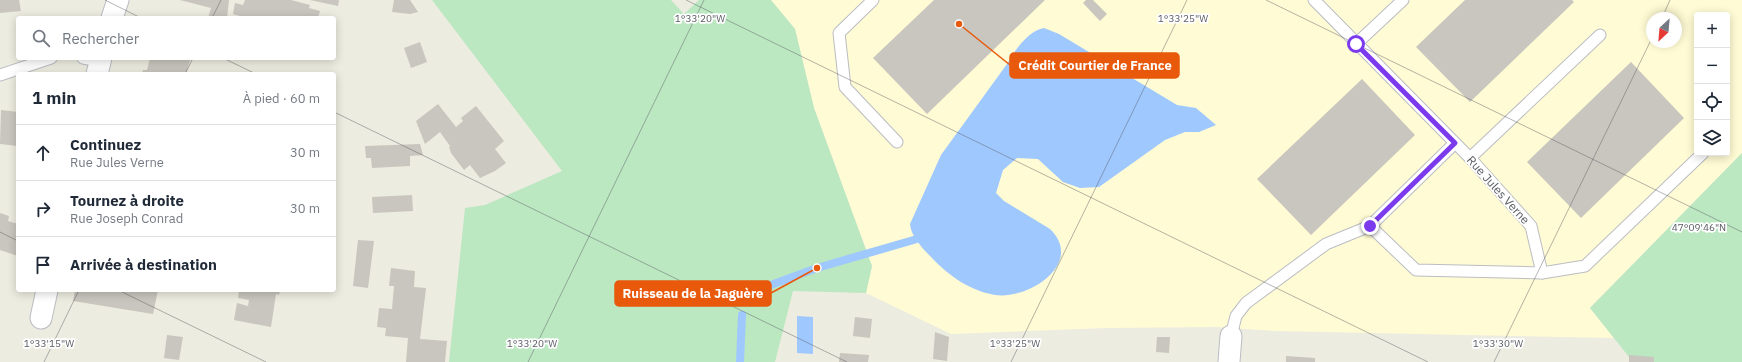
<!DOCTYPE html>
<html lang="fr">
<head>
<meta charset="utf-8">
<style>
  :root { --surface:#fff; --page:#f2f2f3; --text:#1f2937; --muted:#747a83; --line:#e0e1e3 }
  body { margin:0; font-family:"IBM Plex Sans",sans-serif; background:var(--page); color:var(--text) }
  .controls { position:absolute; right:12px; top:12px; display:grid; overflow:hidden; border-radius:4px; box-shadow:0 2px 10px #0003 }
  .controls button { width:36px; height:36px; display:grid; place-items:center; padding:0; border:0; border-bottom:1px solid var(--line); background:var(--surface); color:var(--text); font:20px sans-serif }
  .compass { position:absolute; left:1646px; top:12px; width:36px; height:36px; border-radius:50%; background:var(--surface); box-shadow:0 2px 10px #0003; rotate:206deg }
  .stop { position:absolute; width:12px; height:12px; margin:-9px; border:3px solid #7c3aed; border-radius:50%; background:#fff }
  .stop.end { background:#7c3aed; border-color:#fff; box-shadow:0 1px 4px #0008 }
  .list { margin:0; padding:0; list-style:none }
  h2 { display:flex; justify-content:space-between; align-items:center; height:52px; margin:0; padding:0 16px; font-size:17px }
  h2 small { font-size:13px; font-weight:400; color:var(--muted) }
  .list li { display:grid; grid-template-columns:26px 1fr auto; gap:12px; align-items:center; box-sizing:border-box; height:56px; padding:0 16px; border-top:1px solid var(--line) }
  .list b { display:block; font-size:15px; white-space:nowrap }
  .list p { margin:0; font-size:13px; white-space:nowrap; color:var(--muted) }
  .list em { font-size:13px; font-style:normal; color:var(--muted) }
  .icon { flex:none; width:22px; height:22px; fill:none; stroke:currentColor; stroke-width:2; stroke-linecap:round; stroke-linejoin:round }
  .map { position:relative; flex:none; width:1742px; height:362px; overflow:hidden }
  .search { position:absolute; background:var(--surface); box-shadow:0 2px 10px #0003; left:16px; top:16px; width:320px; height:44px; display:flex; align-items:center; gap:10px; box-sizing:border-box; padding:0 14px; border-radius:4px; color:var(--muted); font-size:15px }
  .panel { position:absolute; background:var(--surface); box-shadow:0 2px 10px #0003; left:16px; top:72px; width:320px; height:220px; border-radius:4px }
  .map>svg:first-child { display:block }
  .commercial { fill:#fffbd4; fill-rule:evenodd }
  .green { fill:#bbe7c1 }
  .water { fill:#9fc8ff }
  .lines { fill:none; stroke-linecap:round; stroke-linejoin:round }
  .stream { stroke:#9fc8ff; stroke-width:8 }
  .building { fill:#c8c6be }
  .service-casing { stroke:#bbbdc3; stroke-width:13 }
  .minor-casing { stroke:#bbbdc3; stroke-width:23 }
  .service { stroke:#fff; stroke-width:11 }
  .minor { stroke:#fff; stroke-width:21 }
  .route { stroke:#7c3aed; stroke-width:5 }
  .ticks { fill:none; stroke:#595c63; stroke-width:1; stroke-opacity:0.45 }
  .labels { text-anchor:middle; stroke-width:3.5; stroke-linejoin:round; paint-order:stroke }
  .street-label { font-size:12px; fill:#595c63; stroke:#fff }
  .ticks-label { font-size:10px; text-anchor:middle; fill:#595c63; stroke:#fff; stroke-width:3.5; stroke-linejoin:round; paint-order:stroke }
  .leader { fill:none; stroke:#e8590c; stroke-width:1.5 }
  .callout-dot { fill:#e8590c; stroke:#fff; stroke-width:1.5 }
  .callout { fill:#e8590c; stroke:#e8590c; stroke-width:1.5 }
  .callout-label { font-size:13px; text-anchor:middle; font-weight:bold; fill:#fff }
</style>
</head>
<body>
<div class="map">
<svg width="1742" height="362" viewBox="0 0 1742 362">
  <rect width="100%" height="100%" fill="#edece0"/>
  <path class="commercial" d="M771 0H1742V153L1590 308 1614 338 1275 331 1217 327 1105 328 951 334 866 293 872 266 814 108 795 29ZM1697 15H1727V153H1697ZM1652 18H1676V42H1652Z"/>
  <g class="green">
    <polygon points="432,0 671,0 684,14 699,0 771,0 795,29 814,108 872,266 866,293 793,291 775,362 449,362 465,208 485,205 562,171"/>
    <polygon points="1742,153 1742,362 1633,362 1590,308"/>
  </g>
  <g class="water">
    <path d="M1044 28 1059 34 1177 105 1196 108 1216 125 1199 132H1185L1165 140 1099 187 1080 188 1063 182 1038 159 1017 158 1003 170 996 193 1004 201 1050 229C1085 263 1029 300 995 295 971 291 949 276 933 259 924 250 911 237 910 224L941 155 1007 64C1014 51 1029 30 1044 28Z"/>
    <polygon points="797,316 813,317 813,354 797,353"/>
  </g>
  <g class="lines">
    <g class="stream">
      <polyline points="744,295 817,268 917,239"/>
      <polyline points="740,362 742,315"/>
    </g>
  </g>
  <g class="building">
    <polygon points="0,0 19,0 21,11 0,13"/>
    <polygon points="180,0 229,0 227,18 208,18 211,8"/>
    <polygon points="245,0 291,0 310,5 309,8 320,11 318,18 240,18 240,16 233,14 235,3 243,5"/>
    <polygon points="310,0 339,0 338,6"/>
    <polygon points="394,0 410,0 418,12 410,14 392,12"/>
    <polygon points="934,0 1045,0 927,114 873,58"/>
    <polygon points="1086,0 1093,0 1107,14 1100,21 1083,3"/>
    <polygon points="1465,0 1572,0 1574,2 1470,102 1416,47"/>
    <polygon points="420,42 427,62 411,68 404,48"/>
    <polygon points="150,58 184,58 190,60 186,74 142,74 143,70 147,70"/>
    <polygon points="1631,62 1684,118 1581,218 1527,162"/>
    <polygon points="1362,79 1415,135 1311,235 1257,179"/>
    <polygon points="438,104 456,127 463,121 461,118 476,106 504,141 495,149 506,163 495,171 480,178 470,165 464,170 451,153 449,147 450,146 440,132 425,144 416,121"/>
    <polygon points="1,110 18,112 18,146 0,144"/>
    <polygon points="420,144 423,155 410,156 410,166 372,168 371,158 366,158 365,146"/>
    <polygon points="412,195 413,211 373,213 372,197"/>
    <polygon points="0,213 9,216 8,221 18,224 18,256 0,250"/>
    <polygon points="358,240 374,241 368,288 353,286"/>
    <polygon points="391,268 415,271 414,287 426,288 420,339 447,341 445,362 406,362 408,338 385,336 386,328 377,327 379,308 392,309 394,286 389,286"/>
    <polygon points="75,290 158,290 153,314 73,301"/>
    <polygon points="239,290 280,290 279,295 276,294 271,327 234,320 237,303 248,306 249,300 238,298"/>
    <polygon points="855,317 872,319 870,338 853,336"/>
    <polygon points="935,332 949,337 947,361 933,359"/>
    <polygon points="167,335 183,337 179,360 164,358"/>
    <polygon points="1157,337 1170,337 1169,353 1156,352"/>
    <polygon points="840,353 869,355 868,362 839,362"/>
    <polygon points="1629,355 1654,357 1654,362 1629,362"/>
    <polygon points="1286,356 1315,358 1315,362 1286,362"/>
  </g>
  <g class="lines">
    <g class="service-casing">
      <g id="service">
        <polyline points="873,0 839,33 845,87 897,142"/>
        <polyline points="1314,0 1470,158 1531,226 1542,273"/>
        <polyline points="1356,44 1403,0"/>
        <polyline points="83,58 100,61"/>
        <polyline points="0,75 51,58"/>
        <polyline points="1470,158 1600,35"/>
        <polyline points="1370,226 1416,270 1542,273 1585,266 1703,153"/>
        <polyline points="1231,336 1236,316 1246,303 1326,244 1370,226 1455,143"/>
      </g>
    </g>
    <g class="minor-casing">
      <g id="minor">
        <polyline points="112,18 118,0"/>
        <polyline points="97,74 101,58"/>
        <polyline points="41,318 47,290"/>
        <polyline points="1229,362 1231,336"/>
      </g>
    </g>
    <use href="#service" class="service"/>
    <use href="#minor" class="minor"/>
  </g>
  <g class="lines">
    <polyline class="route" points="1356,44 1455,143 1370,226"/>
  </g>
  <path class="ticks" d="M105 0 141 18M686 0 1428 362M1266 0 1742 232M212 18 221 0M1662 18 1670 0M223 58 256 74M185 74 193 58M334 112 847 362M0 232 18 241M118 290 266 362M44 362 79 290M528 362 704 0M1011 362 1187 0M1494 362 1652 38"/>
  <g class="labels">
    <g class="street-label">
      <text transform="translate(1498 190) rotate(48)" y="4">Rue Jules Verne</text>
    </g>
  </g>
  <g class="ticks-label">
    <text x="700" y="22">1°33'20"W</text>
    <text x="1183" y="22">1°33'25"W</text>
    <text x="1699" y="231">47°09'46"N</text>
    <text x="49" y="347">1°33'15"W</text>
    <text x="532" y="347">1°33'20"W</text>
    <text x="1015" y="347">1°33'25"W</text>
    <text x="1498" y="347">1°33'30"W</text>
  </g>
  <path class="leader" d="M959 24L1010 65M817 268L771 293"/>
  <g class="callout-dot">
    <circle cx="959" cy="24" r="4"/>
    <circle cx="817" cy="268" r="4"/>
  </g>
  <g class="callout">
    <rect x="1010" y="53" width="169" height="25" rx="4"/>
    <rect x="615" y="281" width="156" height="25" rx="4"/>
  </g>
  <g class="callout-label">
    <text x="1095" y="70">Crédit Courtier de France</text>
    <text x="693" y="298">Ruisseau de la Jaguère</text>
  </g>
</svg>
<div class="controls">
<button>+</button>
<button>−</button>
<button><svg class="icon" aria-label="locate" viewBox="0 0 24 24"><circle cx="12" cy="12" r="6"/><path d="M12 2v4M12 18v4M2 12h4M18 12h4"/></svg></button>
<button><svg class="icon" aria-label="layers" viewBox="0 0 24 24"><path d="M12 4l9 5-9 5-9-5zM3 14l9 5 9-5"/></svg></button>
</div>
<svg class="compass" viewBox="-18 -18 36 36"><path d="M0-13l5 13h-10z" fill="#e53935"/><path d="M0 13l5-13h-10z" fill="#747a83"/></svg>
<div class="stop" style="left:1356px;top:44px"></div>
<div class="stop end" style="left:1370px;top:226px"></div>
<div class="search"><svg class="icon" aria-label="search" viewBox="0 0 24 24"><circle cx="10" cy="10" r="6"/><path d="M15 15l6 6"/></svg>Rechercher</div>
<section class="panel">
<h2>1 min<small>À pied · 60 m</small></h2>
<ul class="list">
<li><svg class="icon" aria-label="ahead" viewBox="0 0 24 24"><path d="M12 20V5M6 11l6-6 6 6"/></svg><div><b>Continuez</b><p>Rue Jules Verne</p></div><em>30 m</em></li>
<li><svg class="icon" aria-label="right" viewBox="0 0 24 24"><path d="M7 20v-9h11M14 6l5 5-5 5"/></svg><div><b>Tournez à droite</b><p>Rue Joseph Conrad</p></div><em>30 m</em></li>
<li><svg class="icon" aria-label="arrive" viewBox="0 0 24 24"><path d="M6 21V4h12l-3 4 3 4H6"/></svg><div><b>Arrivée à destination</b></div></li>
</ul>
</section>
</div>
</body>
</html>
